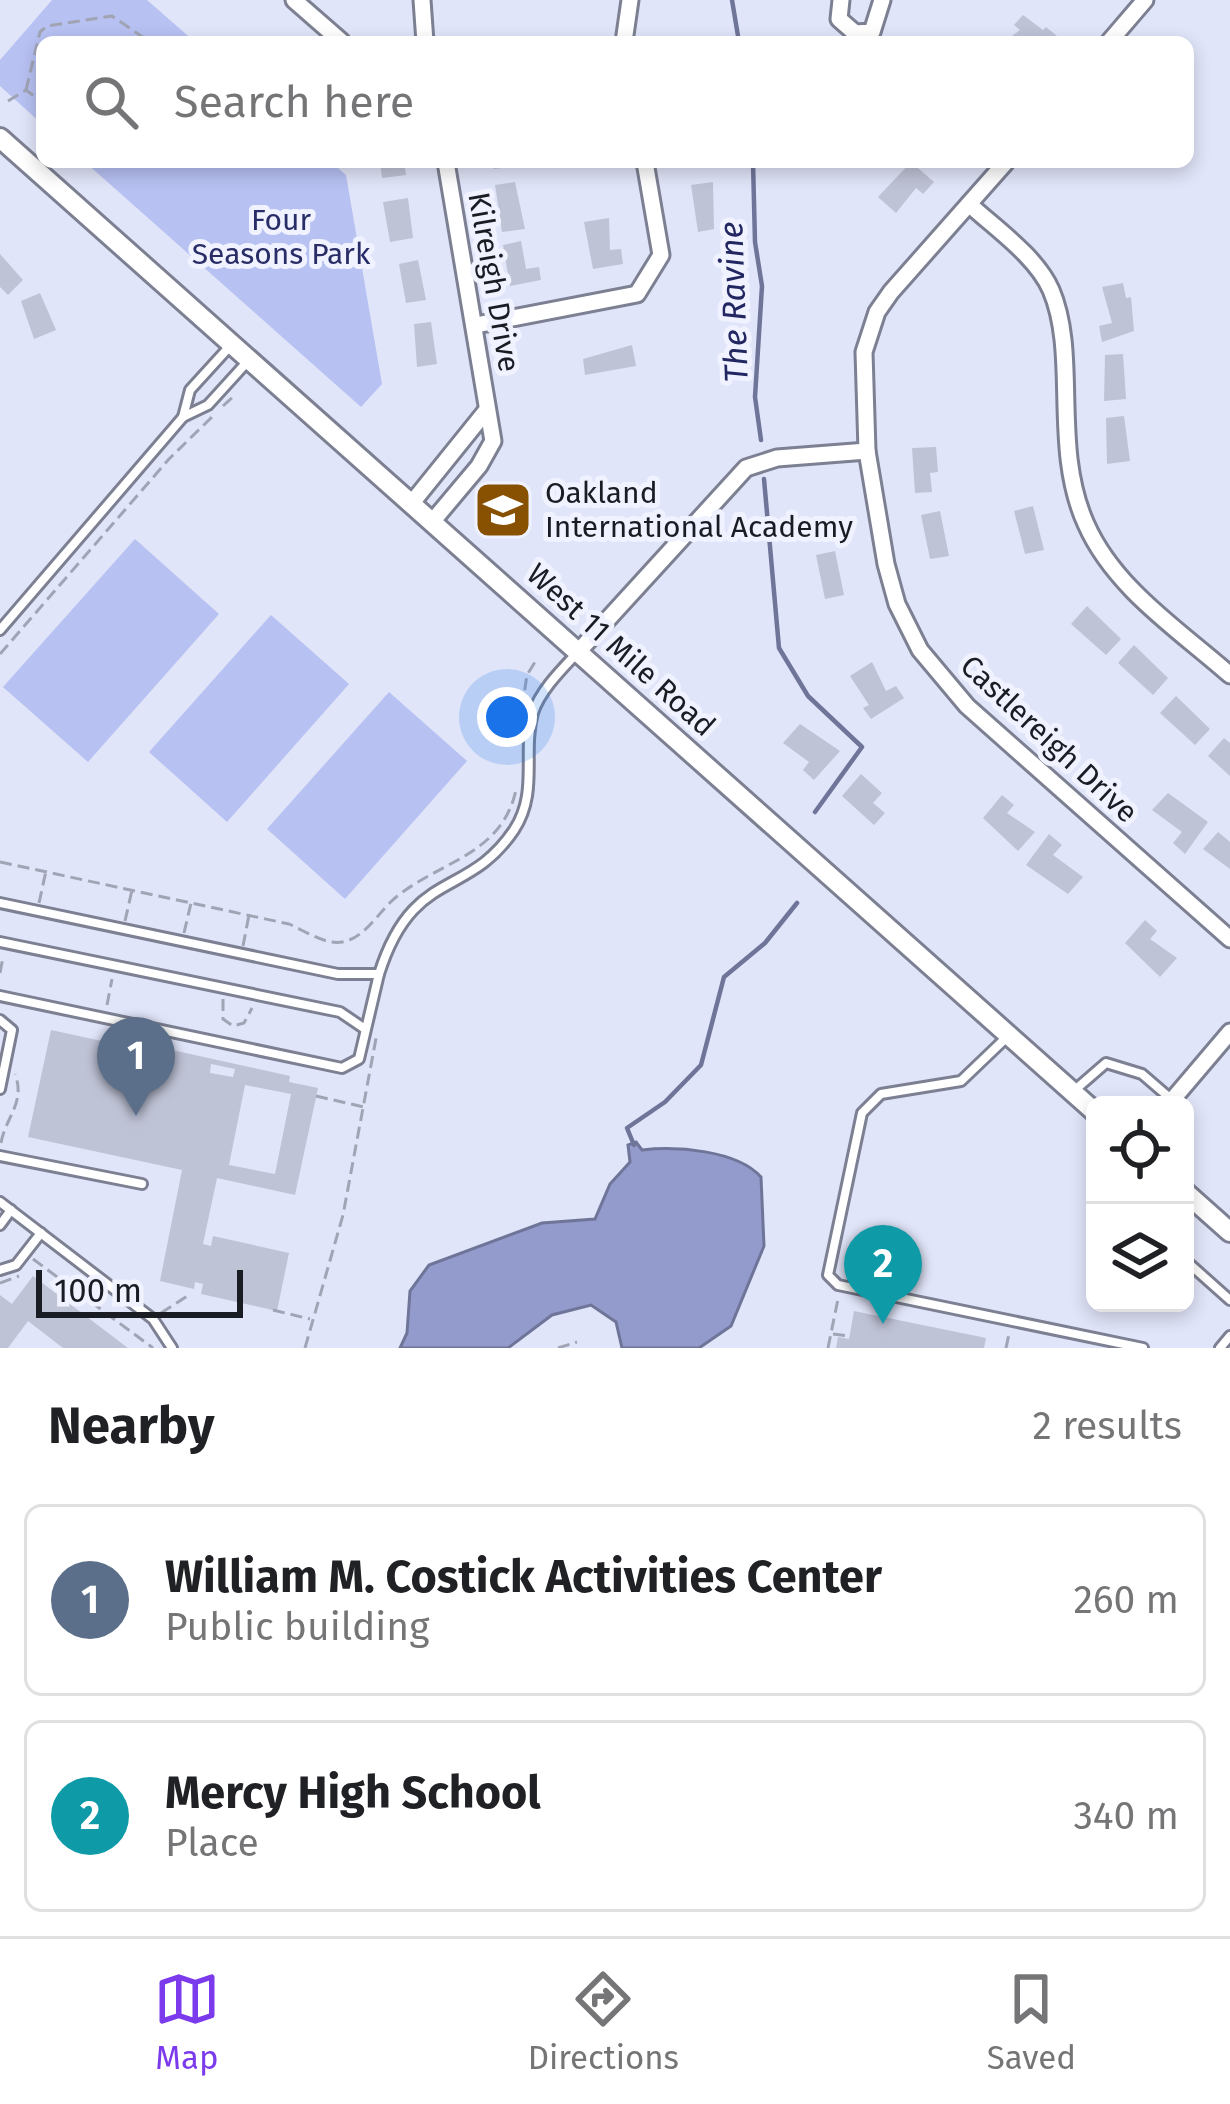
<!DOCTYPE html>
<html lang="en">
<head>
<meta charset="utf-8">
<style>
  :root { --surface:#fff; --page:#f2f2f2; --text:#202124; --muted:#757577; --line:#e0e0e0; --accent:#7c3aed }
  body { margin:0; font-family:"Fira Sans",sans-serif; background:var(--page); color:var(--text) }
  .controls { position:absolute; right:36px; bottom:36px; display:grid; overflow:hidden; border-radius:18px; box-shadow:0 6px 18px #0003 }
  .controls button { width:108px; height:108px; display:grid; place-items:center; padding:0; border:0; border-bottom:3px solid var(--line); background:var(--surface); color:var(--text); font:60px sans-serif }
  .scale { position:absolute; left:36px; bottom:30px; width:207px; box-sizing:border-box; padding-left:12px; border:6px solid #1a1c23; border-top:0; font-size:33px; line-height:42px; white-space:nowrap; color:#1a1c23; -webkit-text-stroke:9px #f0f3ff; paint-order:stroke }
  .you { position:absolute; left:507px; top:717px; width:42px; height:42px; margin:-30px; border:9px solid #fff; border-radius:50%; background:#1a73e8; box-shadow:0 0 0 18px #1a73e833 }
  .badge { display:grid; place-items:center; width:78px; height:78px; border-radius:50%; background:var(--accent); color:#fff; font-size:39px; font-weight:700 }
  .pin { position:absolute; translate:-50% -99px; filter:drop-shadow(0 3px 6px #0008) }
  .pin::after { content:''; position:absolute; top:63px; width:42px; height:36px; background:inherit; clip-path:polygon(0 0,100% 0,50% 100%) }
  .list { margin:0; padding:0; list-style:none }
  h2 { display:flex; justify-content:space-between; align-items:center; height:156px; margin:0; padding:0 48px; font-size:51px }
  h2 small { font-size:39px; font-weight:400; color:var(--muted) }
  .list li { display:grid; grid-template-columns:78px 1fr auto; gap:36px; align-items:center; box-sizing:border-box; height:192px; margin:0 24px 24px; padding:0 24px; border:3px solid var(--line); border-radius:18px }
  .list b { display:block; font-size:45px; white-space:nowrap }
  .list p { margin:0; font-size:39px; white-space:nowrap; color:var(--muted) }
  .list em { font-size:39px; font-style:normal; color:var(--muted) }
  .icon { flex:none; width:66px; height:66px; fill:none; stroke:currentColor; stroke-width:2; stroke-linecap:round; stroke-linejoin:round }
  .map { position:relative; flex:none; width:1230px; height:1348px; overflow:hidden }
  .search { position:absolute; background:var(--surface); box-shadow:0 6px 18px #0003; left:36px; right:36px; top:36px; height:132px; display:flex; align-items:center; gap:30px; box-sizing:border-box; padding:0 42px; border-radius:18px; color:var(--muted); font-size:45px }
  .sheet { height:588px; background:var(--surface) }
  nav { display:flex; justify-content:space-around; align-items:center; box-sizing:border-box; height:168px; border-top:3px solid var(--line); background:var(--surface); font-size:33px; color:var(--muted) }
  nav a { display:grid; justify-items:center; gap:6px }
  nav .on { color:var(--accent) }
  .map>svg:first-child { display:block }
  .park { fill:#b7c1f2 }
  .water { fill:#929bcb; stroke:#6e7599; stroke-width:3 }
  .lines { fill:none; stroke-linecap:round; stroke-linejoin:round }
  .stream { stroke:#6e7599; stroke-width:4.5 }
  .building { fill:#bfc3d6; fill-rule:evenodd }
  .service-casing { stroke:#7c8092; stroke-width:14 }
  .minor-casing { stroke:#7c8092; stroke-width:21 }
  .tertiary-casing { stroke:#7c8092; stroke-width:24 }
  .path { stroke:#a1a4b4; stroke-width:3; stroke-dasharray:12 6; stroke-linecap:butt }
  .service { stroke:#fff; stroke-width:8 }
  .minor { stroke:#fff; stroke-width:15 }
  .tertiary { stroke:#fff; stroke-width:18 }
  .labels { text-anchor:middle; stroke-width:10; stroke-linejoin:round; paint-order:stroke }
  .park-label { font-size:30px; fill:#282d67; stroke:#f0f3ff }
  .street-label { font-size:30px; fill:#1a1c23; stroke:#f0f3ff }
  .poi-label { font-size:30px; fill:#1a1c23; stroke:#f0f3ff; text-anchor:start }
  .water-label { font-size:33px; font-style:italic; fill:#232761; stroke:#f0f3ff }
</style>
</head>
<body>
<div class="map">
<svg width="1230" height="1348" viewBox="0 0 1230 1348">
  <rect width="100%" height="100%" fill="#e1e5f9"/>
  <g class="park">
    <polygon points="52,0 147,0 195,42 42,42 42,124 0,86 0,60"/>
    <polygon points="85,162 331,162 346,175 382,384 361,407"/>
    <polygon points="135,539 219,614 88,762 3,687"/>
    <polygon points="271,615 349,684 227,822 149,752"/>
    <polygon points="389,692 467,761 345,899 267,829"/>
  </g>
  <path class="water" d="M636 1142 642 1150C676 1146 737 1150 761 1177L764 1246 731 1326 699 1348H622L616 1322 591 1305 552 1315 508 1348H400L407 1333 410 1291 429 1265 542 1223 595 1219 610 1184 630 1162 628 1145Z"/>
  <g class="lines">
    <g class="stream">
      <polyline points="732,0 739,42"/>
      <polyline points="753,162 755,242 762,286 755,397 761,440"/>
      <polyline points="764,479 779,648 808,696 862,747 815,812"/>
      <polyline points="634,1145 627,1128 665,1102 701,1065 724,977 765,943 797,903"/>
    </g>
  </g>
  <g class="building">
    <polygon points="1023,15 1043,30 1046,27 1057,36 1052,42 1004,42 1020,30 1014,25"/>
    <polygon points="380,162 404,162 406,175 382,178"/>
    <polygon points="493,162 523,162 523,165 494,169"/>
    <polygon points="911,162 934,182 923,194 916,188 896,213 878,197"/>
    <polygon points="515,182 525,229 502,232 495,185"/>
    <polygon points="713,182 714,229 698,232 691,185"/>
    <polygon points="408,198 413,238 390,242 383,202"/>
    <polygon points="609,218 610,250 621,249 623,264 593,269 584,222"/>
    <polygon points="521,241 526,269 539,267 541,280 510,286 503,245"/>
    <polygon points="0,254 23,280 8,295 0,287"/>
    <polygon points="418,260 426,300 406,303 399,264"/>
    <polygon points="1123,283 1126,298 1131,297 1134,331 1102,342 1099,326 1112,323 1102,287"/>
    <polygon points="40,293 56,330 34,339 21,301"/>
    <polygon points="431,322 437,364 417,367 414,324"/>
    <polygon points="632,345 636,366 585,375 583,359"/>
    <polygon points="1123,354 1126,399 1104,401 1105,355"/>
    <polygon points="1124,416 1130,461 1107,464 1106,418"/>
    <polygon points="936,447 938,472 930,473 932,492 915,493 912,448"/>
    <polygon points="1033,506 1044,550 1025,554 1014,511"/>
    <polygon points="940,511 949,556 930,559 921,515"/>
    <polygon points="835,551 844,595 825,599 816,555"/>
    <polygon points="1087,606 1121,639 1106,655 1071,624"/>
    <polygon points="1134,645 1168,678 1153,695 1118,663"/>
    <polygon points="872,662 886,691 896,686 904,698 871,719 863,708 869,705 850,676"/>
    <polygon points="1176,696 1210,729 1195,745 1160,713"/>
    <polygon points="800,724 840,751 814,780 803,770 809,762 783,743"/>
    <polygon points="1224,738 1230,743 1230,776 1208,756"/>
    <polygon points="861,774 882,793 873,803 885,813 874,825 842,796"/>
    <polygon points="1168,793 1208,822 1185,854 1173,843 1182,832 1152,810"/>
    <polygon points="1002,795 1014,805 1007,813 1035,832 1018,851 983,818"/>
    <polygon points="1218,832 1230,842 1230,869 1203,849"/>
    <polygon points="1049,834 1062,845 1053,855 1083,877 1068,894 1026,865"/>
    <polygon points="1145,920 1157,931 1150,939 1177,958 1160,977 1125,943"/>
    <path d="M51 1030 171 1056 172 1050 290 1076 289 1082 318 1088 295 1195 217 1178 203 1244 211 1246 213 1236 289 1253 277 1311 201 1294 203 1284 195 1282 194 1289 160 1281 182 1170 28 1137ZM211 1064 235 1069 233 1077 210 1073ZM245 1085 291 1094 275 1174 229 1165Z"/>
    <polygon points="33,1276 128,1348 63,1348 28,1321 8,1348 0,1348 0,1295 12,1304"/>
    <polygon points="854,1311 986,1338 984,1348 836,1348 838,1337 849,1339"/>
  </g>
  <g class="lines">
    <g class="service-casing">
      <g id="service">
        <polyline points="183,417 190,390 231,345"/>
        <polyline points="0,630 183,417 208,405 248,361"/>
        <path d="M0 903 338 974H379C413 867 467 900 514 830 539 792 522 753 533 713 540 691 561 670 577 653"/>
        <polyline points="0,942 340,1012 365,1029"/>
        <polyline points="0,996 342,1068 359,1059 379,974"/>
        <polyline points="0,1020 12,1030 0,1089"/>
        <polyline points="1008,1036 961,1081 881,1094 862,1113 828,1275 838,1285 1143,1348"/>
        <polyline points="1076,1089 1106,1063 1142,1074 1171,1099"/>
        <polyline points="0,1156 142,1184"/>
        <polyline points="0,1202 153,1319 172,1348"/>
        <polyline points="0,1225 11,1210"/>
        <polyline points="1185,1260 1230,1300"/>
        <polyline points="0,1270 16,1265 41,1233"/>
        <polyline points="1220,1348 1230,1336"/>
      </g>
    </g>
    <g class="minor-casing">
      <g id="minor">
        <polyline points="294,0 342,42"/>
        <polyline points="422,0 425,42"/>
        <polyline points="841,0 839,19 855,33 872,32 882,0"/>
        <polyline points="624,42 630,0"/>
        <polyline points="1109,42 1145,0"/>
        <polyline points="1006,162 891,292 877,312 864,352 867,451 886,564 897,604 920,650 967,706 1230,939"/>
        <path d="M969 204C996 229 1036 256 1051 290 1079 355 1051 447 1086 524 1114 588 1179 630 1230 675"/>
        <polyline points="476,325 637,294 661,255 645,162"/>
        <polyline points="411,504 486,411"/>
        <polyline points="432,522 479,466 493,441 446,162"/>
        <polyline points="578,652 746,468 777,458 867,451"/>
        <polyline points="1168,1105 1230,1032"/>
      </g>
    </g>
    <g class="tertiary-casing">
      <g id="tertiary">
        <polyline points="0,138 1095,1112"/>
        <polyline points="1185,1192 1230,1232"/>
      </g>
    </g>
    <g class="path">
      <polyline points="26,90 40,32 47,26 112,16 150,42"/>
      <polyline points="8,101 26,90 42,102"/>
      <polyline points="223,406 235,395"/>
      <polyline points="0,654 169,459 216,413"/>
      <polyline points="522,708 527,675 535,662"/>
      <path d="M0 862 289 924C305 931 325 945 342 942 367 938 380 908 400 894 445 860 502 853 516 790"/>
      <polyline points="39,903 46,871"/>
      <polyline points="125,921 132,890"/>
      <polyline points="184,933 191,903"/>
      <polyline points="243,946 249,915"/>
      <polyline points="0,973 3,957"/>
      <polyline points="223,999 223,1019 233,1026 244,1023 252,1008"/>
      <polyline points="107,1005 112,979"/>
      <polyline points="316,1096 364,1107"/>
      <path d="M1 1143C5 1118 26 1103 15 1074"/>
      <polyline points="33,1259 153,1348"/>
      <polyline points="0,1283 19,1276"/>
      <polyline points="273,1310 310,1319"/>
      <polyline points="161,1313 189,1295"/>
      <polyline points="833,1334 849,1336"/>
      <polyline points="305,1348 343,1215 377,1033"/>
      <polyline points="558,1348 577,1342"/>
      <polyline points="828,1348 838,1299"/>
      <polyline points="1006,1348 1009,1334"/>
    </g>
    <use href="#service" class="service"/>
    <use href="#minor" class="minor"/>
    <use href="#tertiary" class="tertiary"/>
  </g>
  <defs>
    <g id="school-square" transform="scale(3)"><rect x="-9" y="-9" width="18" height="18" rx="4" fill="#885102" stroke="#f0f3ff"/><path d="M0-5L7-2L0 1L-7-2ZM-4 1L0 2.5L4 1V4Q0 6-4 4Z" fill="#fff"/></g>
  </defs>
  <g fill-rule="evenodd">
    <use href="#school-square" x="503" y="510"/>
  </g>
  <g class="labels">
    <g class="park-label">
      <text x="281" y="230">Four<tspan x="281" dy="34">Seasons Park</tspan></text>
    </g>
    <g class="street-label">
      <text transform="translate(494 282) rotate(80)" y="10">Kilreigh Drive</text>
      <text transform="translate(621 650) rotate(42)" y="10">West 11 Mile Road</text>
      <text transform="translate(1049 739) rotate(43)" y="10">Castlereigh Drive</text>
    </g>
    <g class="poi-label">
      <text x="545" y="503">Oakland<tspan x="545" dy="34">International Academy</tspan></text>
    </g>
    <g class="water-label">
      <text transform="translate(733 302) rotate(-92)" y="12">The Ravine</text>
    </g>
  </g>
</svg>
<div class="controls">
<button><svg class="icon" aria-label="locate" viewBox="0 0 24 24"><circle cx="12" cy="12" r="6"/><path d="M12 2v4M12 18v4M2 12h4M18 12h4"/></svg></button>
<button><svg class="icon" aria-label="layers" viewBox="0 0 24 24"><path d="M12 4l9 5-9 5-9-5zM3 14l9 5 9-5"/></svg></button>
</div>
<div class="scale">100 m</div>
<div class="you"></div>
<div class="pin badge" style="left:136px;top:1116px;background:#5c6f8a">1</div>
<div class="pin badge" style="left:883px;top:1324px;background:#0f9aa8">2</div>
<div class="search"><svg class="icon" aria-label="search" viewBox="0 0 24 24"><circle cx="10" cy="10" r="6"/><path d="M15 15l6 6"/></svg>Search here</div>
</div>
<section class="sheet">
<h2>Nearby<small>2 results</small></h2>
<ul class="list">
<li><span class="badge" style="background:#5c6f8a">1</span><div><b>William M. Costick Activities Center</b><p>Public building</p></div><em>260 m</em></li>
<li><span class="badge" style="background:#0f9aa8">2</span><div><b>Mercy High School</b><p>Place</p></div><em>340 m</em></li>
</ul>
</section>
<nav>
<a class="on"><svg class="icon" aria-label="map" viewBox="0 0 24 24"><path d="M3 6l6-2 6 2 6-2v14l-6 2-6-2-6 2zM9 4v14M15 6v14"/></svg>Map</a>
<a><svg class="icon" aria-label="directions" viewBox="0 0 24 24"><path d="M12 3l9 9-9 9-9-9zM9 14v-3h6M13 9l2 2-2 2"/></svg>Directions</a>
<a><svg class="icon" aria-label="saved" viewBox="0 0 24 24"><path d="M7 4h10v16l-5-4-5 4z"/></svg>Saved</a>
</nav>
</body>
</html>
